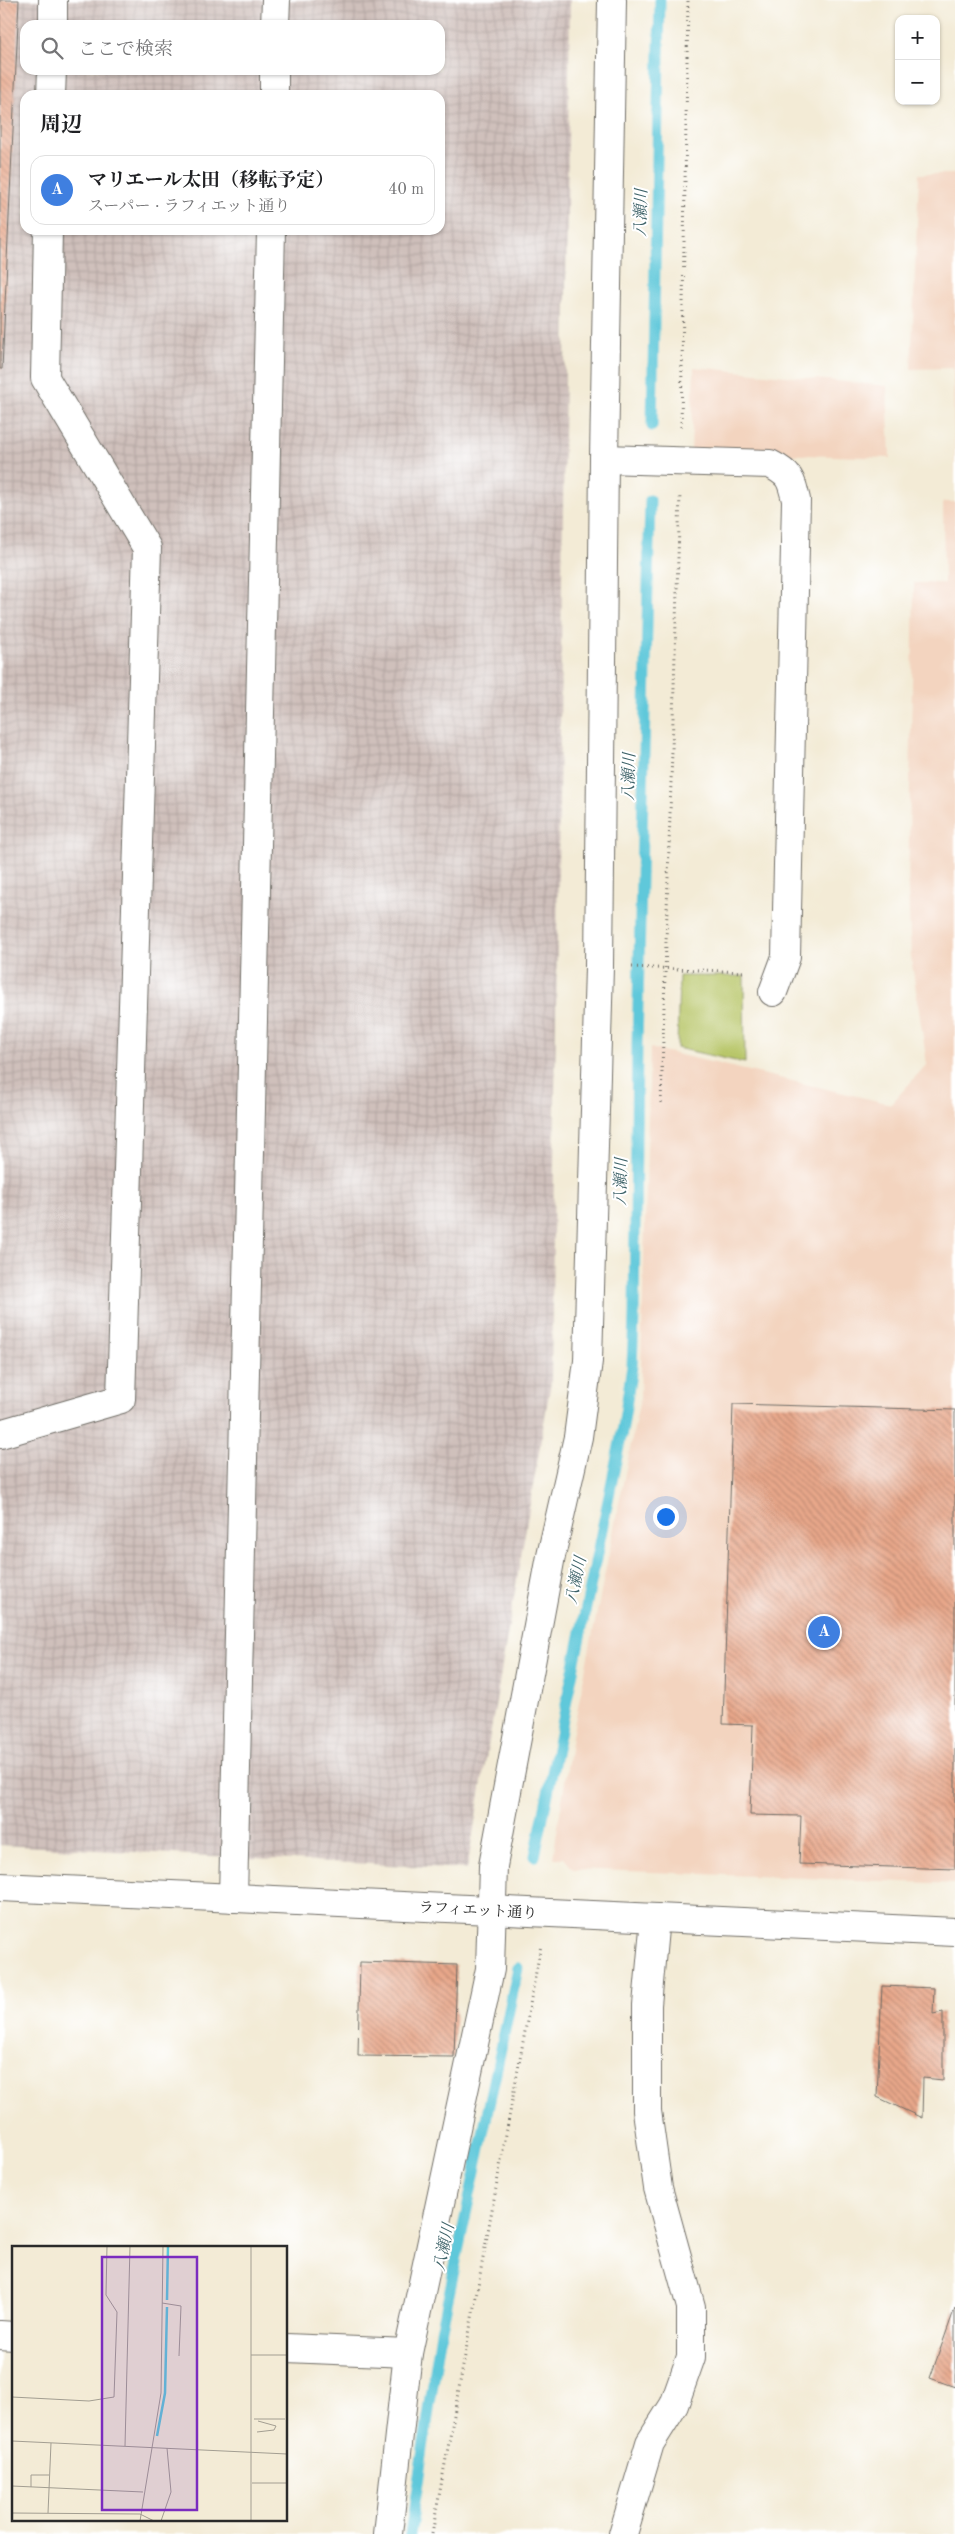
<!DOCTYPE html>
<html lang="ja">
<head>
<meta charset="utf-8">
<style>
  :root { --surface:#fff; --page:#f6f6f6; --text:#202124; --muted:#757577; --line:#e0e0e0; --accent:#ea580c }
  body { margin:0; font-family:"Old Standard TT","Noto Serif JP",serif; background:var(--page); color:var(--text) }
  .controls { position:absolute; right:15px; top:15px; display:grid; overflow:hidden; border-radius:10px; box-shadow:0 1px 4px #0004 }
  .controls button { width:45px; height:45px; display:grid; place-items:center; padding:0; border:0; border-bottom:1px solid var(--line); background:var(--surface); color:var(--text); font:25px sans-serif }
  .you { position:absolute; left:665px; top:1516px; width:18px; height:18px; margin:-12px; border:4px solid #fff; border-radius:50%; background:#1a73e8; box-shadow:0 0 0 8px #1a73e833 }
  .badge { display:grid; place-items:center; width:32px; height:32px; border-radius:50%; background:var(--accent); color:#fff; font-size:16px; font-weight:700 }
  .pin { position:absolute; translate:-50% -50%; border:2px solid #fff; box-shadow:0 1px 5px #0006 }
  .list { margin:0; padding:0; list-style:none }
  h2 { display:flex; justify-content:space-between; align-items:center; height:65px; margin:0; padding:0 20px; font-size:21px }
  h2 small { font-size:16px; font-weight:400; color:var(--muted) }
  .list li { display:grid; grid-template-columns:32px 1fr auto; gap:15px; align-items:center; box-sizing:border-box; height:70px; margin:0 10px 10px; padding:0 10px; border:1px solid var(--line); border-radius:15px }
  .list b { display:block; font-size:19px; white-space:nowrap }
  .list p { margin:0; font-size:16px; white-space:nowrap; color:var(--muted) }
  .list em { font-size:16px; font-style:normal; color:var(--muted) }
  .icon { flex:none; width:28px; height:28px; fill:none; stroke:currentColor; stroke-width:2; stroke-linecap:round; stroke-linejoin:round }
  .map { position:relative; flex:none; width:955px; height:2534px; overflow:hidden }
  .search { position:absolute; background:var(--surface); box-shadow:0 1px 4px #0004; left:20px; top:20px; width:425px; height:55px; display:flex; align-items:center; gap:12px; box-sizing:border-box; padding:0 18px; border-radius:15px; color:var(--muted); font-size:19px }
  .panel { position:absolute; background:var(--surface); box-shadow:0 1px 4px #0004; left:20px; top:90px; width:425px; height:145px; border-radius:15px }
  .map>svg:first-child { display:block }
  .built { fill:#f3d4bf }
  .industrial { fill:url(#industrial-grid); fill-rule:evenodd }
  .green { fill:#b8c669; stroke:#72784a }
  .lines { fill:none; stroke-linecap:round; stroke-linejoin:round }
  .stream { stroke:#5fc8da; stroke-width:11 }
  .building { fill:url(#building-back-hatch) }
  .minor-casing { stroke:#716e67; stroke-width:30 }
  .path { stroke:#716e67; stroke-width:3; stroke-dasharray:1 4; stroke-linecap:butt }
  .minor { stroke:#fff; stroke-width:28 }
  .labels { text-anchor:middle; stroke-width:4; stroke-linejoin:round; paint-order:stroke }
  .street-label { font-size:15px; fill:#2b2b2b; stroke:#fff }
  .water-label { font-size:16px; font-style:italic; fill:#3d6268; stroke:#fff }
  .inset-river { fill:none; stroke:#5fc8da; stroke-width:2.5 }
  .inset-road { fill:none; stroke:#a39e92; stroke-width:1 }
  .view { fill:#7b2cbf; fill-opacity:0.15; stroke:#7b2cbf; stroke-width:2.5 }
  .inset-edge { fill:none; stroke:#2b2b2b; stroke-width:2.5 }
</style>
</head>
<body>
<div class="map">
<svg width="955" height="2534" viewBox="0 0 955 2534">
  <defs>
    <pattern id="industrial-grid" width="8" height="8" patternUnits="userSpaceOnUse" patternTransform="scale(1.25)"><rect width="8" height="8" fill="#cfc0bb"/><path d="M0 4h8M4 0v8" fill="none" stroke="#b2a5a1"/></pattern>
    <pattern id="building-back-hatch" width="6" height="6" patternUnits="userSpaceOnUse" patternTransform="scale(1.25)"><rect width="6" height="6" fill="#e8a78a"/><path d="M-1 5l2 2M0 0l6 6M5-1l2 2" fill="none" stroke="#bc8871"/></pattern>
  </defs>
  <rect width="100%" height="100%" fill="#fff"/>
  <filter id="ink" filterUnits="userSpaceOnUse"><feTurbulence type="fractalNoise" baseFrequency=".02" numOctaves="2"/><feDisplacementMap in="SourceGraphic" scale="10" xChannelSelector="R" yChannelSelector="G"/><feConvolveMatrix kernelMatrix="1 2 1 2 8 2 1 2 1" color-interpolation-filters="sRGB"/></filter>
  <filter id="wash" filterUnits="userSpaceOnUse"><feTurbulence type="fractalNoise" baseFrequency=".0096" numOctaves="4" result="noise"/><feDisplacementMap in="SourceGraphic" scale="20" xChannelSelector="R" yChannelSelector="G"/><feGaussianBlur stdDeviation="1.12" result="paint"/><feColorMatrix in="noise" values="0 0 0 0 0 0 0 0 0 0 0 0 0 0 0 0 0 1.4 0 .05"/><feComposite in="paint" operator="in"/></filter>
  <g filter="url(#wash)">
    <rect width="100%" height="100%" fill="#f3ebd6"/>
    <g class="built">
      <polygon points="919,174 955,174 955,493 953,368 911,369"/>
      <polygon points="694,367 887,386 890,458 691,451"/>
      <polygon points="943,502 955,502 955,1884 573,1869 564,1858 553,1858 572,1736 640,1399 650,1048 891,1104 927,1064 911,957 908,889 914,583 944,583"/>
    </g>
    <path class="industrial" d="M0 0H570L551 1382 467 1869 0 1845ZM25 25H440V70H25ZM25 95H440V230H25Z"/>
    <polygon class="green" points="679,976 744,976 745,1063 677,1048"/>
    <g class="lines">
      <g class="stream">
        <polyline points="652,426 660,0"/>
        <polyline points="535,1856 623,1427 632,1366 634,1317 637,1046 650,500"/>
        <polyline points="410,2534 441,2332 518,1968"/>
      </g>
    </g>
    <g id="blocks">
      <g class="building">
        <polygon points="0,0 19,0 2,369 0,369"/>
        <polygon points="733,1404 955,1410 955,1869 799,1864 801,1816 750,1815 753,1725 723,1724"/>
        <polygon points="360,1962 457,1965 454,2057 358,2056"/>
        <polygon points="882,1986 934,1988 933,2014 943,2012 943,2080 923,2078 922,2118 877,2097"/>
        <polygon points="955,2308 955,2387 930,2378"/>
      </g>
    </g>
  </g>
  <g filter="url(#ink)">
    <use href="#blocks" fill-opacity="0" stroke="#716e67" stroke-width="1"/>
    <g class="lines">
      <g class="minor-casing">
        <g id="minor">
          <polyline points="53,25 53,0"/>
          <polyline points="275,25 276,0"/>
          <polyline points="51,95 52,70"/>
          <polyline points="274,95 274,70"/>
          <path d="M604 459 770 464C790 474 791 479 796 500L786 957 773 992"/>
          <polyline points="0,1434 121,1399 147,548 45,378 48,230"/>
          <polyline points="0,1887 955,1932"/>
          <polyline points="233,1898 271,230"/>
          <polyline points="0,2335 14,2336"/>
          <polyline points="286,2348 408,2353"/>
          <polyline points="388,2534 408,2353 490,1969 493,1866 551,1556 578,1437 588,1361 599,967 604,459 612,0"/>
          <polyline points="623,2534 650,2443 674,2405 691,2357 691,2307 658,2188 647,2111 647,2005 655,1918"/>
        </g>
      </g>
      <g class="path">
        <polyline points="681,427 688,0"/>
        <polyline points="632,967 745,972"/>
        <polyline points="661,1103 680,494"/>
        <polyline points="432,2534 541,1945"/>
      </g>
      <use href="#minor" class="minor"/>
    </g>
  </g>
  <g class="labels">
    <g class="street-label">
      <text transform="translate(478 1910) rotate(3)" y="5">ラフィエット通り</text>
    </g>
    <g class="water-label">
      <text transform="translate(640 213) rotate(-89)" y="6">八瀬川</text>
      <text transform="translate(628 777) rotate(-89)" y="6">八瀬川</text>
      <text transform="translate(620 1182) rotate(-89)" y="6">八瀬川</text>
      <text transform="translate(575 1580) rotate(-78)" y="6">八瀬川</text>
      <text transform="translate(443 2247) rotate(-78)" y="6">八瀬川</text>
    </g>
  </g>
  <g transform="translate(12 2246)">
    <rect width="275" height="275" fill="#f3ebd6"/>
    <path class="inset-river" d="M155 54 156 0M145 190 153 147 155 61"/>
    <path class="inset-road" d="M239 0V275M150 57 169 60 167 110M239 109H275M0 151 77 155 102 151 105 66 94 49 95 0M242 173H273M245 186 262 184 264 180 246 175M0 195 275 208M113 200 118 0M240 237H275M0 240 131 246M19 241V229H37M0 267 128 268 142 275M36 267 39 197M128 275 149 147 151 0M149 275 159 246 155 202"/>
    <path class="view" d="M90 11H185V264H90Z"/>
    <rect width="275" height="275" class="inset-edge"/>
  </g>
</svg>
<div class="controls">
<button>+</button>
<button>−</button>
</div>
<div class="you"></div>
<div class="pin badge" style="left:824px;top:1632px;background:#3f7fe0">A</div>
<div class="search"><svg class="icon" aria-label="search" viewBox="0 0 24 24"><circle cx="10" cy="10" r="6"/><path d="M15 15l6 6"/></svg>ここで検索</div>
<section class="panel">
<h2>周辺<small></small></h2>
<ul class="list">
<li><span class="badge" style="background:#3f7fe0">A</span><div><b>マリエール太田（移転予定）</b><p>スーパー · ラフィエット通り</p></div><em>40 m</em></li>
</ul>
</section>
</div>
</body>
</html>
